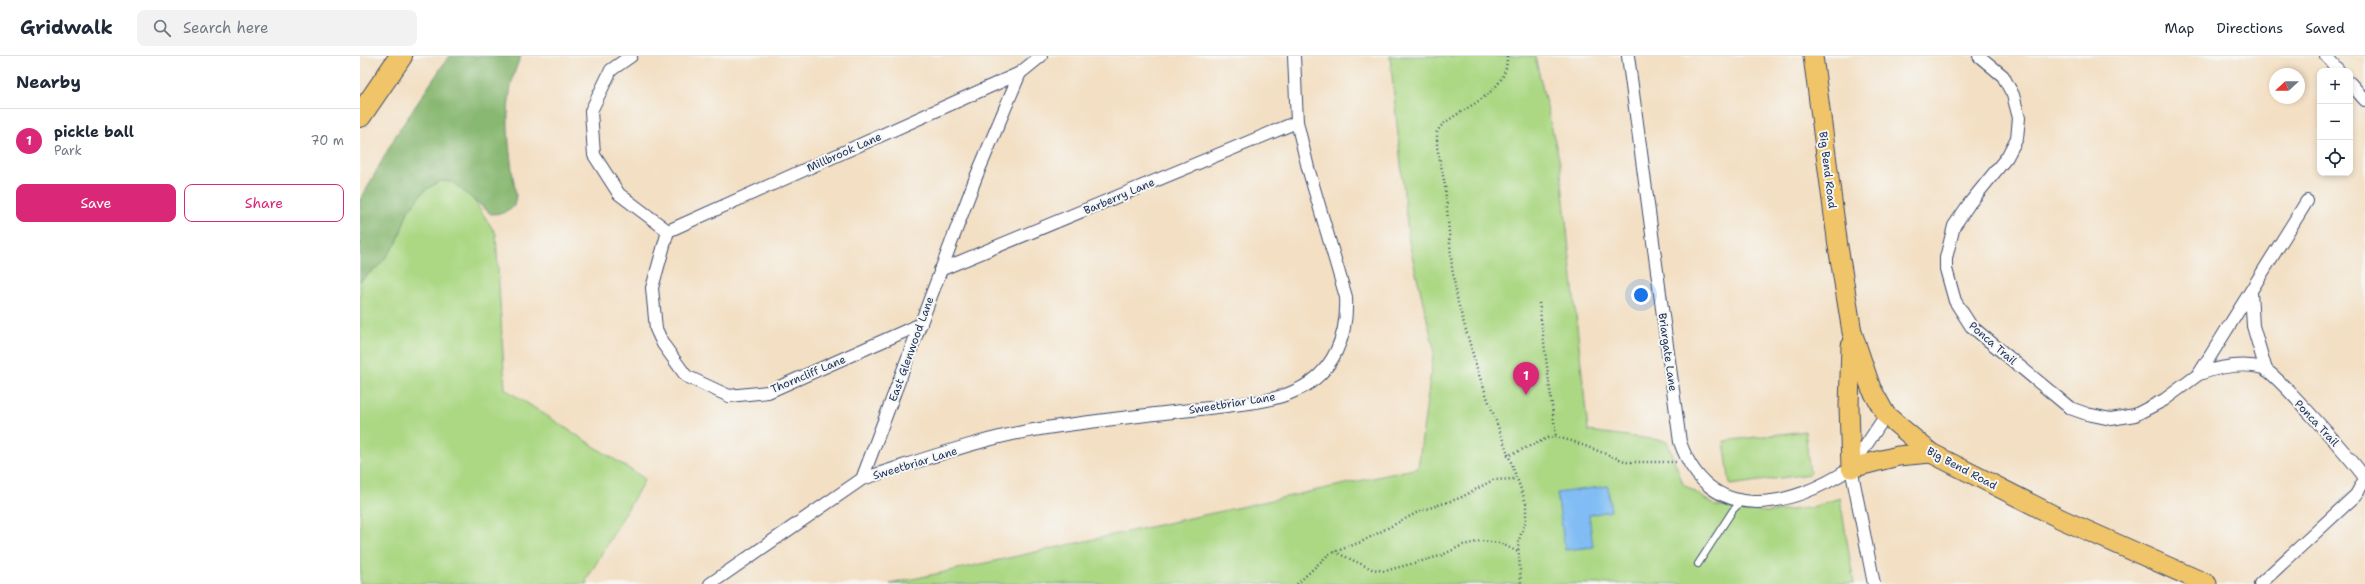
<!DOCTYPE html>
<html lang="en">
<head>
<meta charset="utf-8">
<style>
  :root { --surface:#fff; --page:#f2f2f3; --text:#1f2937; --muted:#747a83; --line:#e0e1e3; --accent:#db2777 }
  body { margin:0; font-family:"Shantell Sans",sans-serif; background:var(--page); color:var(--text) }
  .controls { position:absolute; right:12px; top:12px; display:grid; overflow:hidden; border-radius:8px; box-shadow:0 2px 6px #0003 }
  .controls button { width:36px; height:36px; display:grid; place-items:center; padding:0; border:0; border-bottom:1px solid var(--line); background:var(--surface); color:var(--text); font:20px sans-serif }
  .compass { position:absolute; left:1909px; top:12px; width:36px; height:36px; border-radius:50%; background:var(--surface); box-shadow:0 2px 6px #0003; rotate:248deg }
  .you { position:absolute; left:1281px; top:239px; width:14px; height:14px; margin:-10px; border:3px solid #fff; border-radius:50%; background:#1a73e8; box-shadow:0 0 0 6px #1a73e833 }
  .badge { display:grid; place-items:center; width:26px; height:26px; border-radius:50%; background:var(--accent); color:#fff; font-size:13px; font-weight:700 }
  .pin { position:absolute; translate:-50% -33px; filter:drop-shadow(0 1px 2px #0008) }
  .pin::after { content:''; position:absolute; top:21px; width:14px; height:12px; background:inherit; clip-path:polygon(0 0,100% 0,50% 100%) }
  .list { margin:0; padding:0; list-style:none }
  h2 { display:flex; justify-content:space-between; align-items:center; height:52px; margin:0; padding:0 16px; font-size:17px }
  h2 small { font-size:13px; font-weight:400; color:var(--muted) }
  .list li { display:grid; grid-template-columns:26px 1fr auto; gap:12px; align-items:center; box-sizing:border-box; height:64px; padding:0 16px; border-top:1px solid var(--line) }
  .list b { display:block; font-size:15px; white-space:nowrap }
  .list p { margin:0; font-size:13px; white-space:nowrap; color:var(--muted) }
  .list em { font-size:13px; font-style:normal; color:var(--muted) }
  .actions { display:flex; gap:8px; padding:12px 16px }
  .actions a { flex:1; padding:9px 0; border:1px solid var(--accent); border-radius:8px; text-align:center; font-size:14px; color:var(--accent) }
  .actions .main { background:var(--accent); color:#fff }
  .icon { flex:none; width:22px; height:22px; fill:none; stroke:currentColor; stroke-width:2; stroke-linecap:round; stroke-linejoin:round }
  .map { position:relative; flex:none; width:2005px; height:528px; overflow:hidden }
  header { display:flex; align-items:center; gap:24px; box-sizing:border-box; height:56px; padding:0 20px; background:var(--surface); border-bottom:1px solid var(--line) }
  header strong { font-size:19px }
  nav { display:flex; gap:22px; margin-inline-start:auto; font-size:14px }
  .search { width:280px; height:36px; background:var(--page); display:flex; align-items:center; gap:10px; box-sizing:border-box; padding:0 14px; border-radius:8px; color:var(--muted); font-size:15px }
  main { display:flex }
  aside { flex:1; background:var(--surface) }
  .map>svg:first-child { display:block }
  .green { fill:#acd884; stroke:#648471 }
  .forest { fill:#89b872; stroke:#527468 }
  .water { fill:#81bdf4; stroke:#4e76a9 }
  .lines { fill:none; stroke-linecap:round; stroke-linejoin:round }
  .service-casing { stroke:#3b496d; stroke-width:8 }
  .minor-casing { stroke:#3b496d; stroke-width:14 }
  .primary-casing { stroke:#3b496d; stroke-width:21 }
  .motorway-casing { stroke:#3b496d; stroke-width:24 }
  .path { stroke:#3b496d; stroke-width:2.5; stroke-dasharray:1 3; stroke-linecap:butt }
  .service { stroke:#fff; stroke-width:6 }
  .minor { stroke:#fff; stroke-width:12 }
  .primary { stroke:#f0c469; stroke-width:19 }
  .motorway { stroke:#f0c469; stroke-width:22 }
  .labels { text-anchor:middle; stroke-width:4; stroke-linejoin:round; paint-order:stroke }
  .street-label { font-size:11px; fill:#1b2f5e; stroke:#f6f6f2 }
</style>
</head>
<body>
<header>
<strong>Gridwalk</strong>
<div class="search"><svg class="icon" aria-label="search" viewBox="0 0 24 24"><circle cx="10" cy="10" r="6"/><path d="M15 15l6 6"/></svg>Search here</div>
<nav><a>Map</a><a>Directions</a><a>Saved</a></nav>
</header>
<main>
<aside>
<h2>Nearby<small></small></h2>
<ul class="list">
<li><span class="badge">1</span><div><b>pickle ball</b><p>Park</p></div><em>70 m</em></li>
</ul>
<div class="actions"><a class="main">Save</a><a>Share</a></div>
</aside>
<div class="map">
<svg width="2005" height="528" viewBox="0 0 2005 528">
  <rect width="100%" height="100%" fill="#f6f6f2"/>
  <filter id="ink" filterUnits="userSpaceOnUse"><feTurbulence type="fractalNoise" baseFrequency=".025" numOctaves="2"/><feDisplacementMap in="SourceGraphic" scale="8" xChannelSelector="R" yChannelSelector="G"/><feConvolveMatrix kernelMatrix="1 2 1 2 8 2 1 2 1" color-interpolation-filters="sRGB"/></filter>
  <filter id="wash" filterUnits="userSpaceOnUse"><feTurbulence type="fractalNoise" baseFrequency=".012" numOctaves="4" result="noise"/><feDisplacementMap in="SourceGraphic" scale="16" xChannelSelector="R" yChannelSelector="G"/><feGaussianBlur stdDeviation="0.9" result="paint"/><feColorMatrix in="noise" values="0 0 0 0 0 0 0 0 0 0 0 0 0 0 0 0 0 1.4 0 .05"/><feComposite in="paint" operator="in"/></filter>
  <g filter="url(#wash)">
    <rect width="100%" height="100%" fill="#f3dfc3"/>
    <g class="green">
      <polygon points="1030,0 1175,0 1200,107 1228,375 1307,385 1323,428 1356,450 1407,456 1449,452 1480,442 1494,528 530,528 1058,412 1074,293 1049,187"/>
      <polygon points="81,94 136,178 145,333 285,423 226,525 228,528 0,528 0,224"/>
      <polygon points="1445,375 1450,418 1370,429 1364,385"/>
    </g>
    <path class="forest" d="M89 0H161C140 44 149 94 156 140L154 150 143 157 131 158 92 126 81 125 64 135 48 155 37 187 19 210 0 225V145L36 79Z"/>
    <polygon class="water" points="1248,430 1251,455 1229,459 1233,491 1205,494 1197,437"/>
  </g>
  <g filter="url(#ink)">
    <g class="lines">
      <g class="service-casing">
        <polyline id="service" points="1338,508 1373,454 1381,446"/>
      </g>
      <g class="minor-casing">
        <g id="minor">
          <polyline points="271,0 251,14 231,55 234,99 259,138 308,175 292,232 296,273 303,288 326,320 369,340 408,336 561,268"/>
          <path d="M1268 0 1320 386C1350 471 1431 452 1491 412"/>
          <polyline points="1619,0 1643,20 1653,39 1659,62 1657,82 1647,101 1609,148 1594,170 1586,202 1586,213 1595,245 1611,270 1710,352 1727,358 1751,363 1775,359 1804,344 1839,318"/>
          <polyline points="1966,0 1979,15"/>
          <polyline points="1990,27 2005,44"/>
          <path d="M1947 145 1839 318C1859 311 1882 306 1903 312 1916 317 1994 406 2005 422"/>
          <polyline points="308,175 660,17"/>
          <polyline points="580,214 937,66"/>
          <polyline points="1891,236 1893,270 1906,314"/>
          <path d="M502 423C563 404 624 381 686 372 740 364 794 358 849 352 878 348 911 347 937 334 974 317 988 279 986 241L948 112 937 66 934 0"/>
          <polyline points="350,528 502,423 616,121 660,17 681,0"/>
          <polyline points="1514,528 1491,412 1526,359"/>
          <polyline points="1900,528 1996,439 2005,423"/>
        </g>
      </g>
      <g class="primary-casing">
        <g id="primary">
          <polyline points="1453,0 1478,190 1492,276 1511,332 1526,359 1571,397 1701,463 1847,528"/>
          <polyline points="1491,290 1489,350 1491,412 1538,400 1571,397"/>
        </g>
      </g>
      <g class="motorway-casing">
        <polyline id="motorway" points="0,60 41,0"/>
      </g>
      <g class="path">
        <path d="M1147 0C1148 39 1104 49 1080 71L1077 76V91L1085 129 1092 212 1098 247 1119 319 1166 447V464L1158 487 1161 528"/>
        <polyline points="1179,247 1196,381"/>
        <polyline points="1147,400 1188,382 1196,381 1212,385 1267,406 1316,406"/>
        <polyline points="975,496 1012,513 1025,515 1080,500 1103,489 1121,485 1140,487 1158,496"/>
        <polyline points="937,528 969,498 1001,486 1060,455 1100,442 1133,424 1155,423"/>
      </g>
      <use href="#service" class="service"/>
      <use href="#minor" class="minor"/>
      <use href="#primary" class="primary"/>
      <use href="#motorway" class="motorway"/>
    </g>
  </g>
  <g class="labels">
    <g class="street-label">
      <text transform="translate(484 96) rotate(-24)" y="4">Millbrook Lane</text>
      <text transform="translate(1468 114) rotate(83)" y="4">Big Bend Road</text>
      <text transform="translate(759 140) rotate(-23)" y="4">Barberry Lane</text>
      <text transform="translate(1633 287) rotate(41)" y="4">Ponca Trail</text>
      <text transform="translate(551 293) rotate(-70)" y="4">East Glenwood Lane</text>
      <text transform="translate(1308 296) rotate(82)" y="4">Briargate Lane</text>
      <text transform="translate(448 318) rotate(-23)" y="4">Thorncliff Lane</text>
      <text transform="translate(872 347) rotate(-9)" y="4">Sweetbriar Lane</text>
      <text transform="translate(1957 367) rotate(47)" y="4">Ponca Trail</text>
      <text transform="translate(555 407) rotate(-17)" y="4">Sweetbriar Lane</text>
      <text transform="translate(1602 412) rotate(28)" y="4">Big Bend Road</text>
    </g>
  </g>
</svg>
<div class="controls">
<button>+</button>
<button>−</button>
<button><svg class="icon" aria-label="locate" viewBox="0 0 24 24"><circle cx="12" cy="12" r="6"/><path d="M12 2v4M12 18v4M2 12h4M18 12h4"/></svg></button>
</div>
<svg class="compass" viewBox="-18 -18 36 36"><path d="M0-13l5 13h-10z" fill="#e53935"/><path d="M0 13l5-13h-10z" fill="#747a83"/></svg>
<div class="you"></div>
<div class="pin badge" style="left:1166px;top:339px">1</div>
</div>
</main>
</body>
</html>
